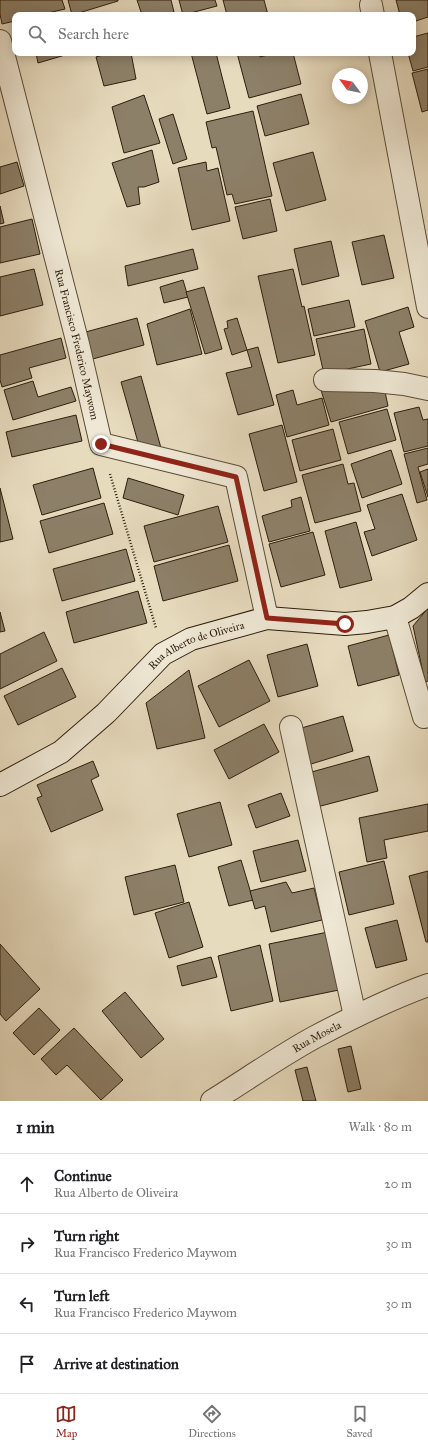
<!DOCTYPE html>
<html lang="en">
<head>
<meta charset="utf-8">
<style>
  :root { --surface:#fff; --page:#f2f2f2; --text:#202124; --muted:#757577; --line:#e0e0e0; --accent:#8f2418 }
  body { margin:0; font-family:"IM FELL Great Primer",serif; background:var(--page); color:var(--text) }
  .compass { position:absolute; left:332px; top:68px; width:36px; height:36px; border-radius:50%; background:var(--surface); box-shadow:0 2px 10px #0003; rotate:302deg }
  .stop { position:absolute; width:12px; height:12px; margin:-9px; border:3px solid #8f2418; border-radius:50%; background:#fff }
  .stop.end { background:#8f2418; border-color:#fff; box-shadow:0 1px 4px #0008 }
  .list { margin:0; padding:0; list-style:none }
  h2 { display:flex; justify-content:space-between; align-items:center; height:52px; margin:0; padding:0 16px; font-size:17px }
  h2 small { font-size:13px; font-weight:400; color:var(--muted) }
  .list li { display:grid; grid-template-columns:26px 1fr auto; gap:12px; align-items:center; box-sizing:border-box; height:60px; padding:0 16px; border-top:1px solid var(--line) }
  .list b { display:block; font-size:15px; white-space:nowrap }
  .list p { margin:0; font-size:13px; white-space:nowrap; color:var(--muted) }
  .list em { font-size:13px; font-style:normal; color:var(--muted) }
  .icon { flex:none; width:22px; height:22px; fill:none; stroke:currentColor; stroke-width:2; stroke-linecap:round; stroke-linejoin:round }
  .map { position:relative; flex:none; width:428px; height:1101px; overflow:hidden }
  .search { position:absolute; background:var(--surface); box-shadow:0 2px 10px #0003; left:12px; right:12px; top:12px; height:44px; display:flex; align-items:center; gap:10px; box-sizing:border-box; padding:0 14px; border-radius:8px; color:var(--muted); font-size:15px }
  .sheet { height:292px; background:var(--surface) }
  nav { display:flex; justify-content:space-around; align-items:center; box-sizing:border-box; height:56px; border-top:1px solid var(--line); background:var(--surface); font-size:11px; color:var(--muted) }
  nav a { display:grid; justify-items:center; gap:2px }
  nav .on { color:var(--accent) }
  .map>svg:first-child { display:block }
  .building { fill:#8d8069; stroke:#2c1e0d }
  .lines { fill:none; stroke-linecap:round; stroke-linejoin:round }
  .street-casing { stroke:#5b4d39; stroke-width:24 }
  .secondary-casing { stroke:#2c1e0d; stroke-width:24 }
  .path { stroke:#2c1e0d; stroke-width:2.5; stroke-dasharray:1 2; stroke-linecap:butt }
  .street { stroke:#efe8d5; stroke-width:22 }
  .secondary { stroke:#efe8d5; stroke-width:22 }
  .route { stroke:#8f2418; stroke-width:5 }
  .labels { text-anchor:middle; stroke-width:3; stroke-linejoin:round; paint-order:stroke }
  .street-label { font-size:11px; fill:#2c1e0d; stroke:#efe8d5 }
</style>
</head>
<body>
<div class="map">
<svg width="428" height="1101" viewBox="0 0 428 1101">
  <rect width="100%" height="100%" fill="#e7dbbe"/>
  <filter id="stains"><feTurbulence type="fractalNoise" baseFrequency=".005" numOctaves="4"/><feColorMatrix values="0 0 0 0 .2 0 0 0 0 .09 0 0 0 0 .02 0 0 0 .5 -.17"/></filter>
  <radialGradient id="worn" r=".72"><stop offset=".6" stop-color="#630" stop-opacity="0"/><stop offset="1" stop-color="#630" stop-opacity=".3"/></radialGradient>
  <g class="building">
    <polygon points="0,0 62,0 65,9 39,15 15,15 15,21 2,24 0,14"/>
    <polygon points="68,0 118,0 118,1 72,15"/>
    <polygon points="137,0 171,0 174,12 164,15 142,15"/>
    <polygon points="179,0 215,0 217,6 183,15"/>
    <polygon points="223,0 264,0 268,15 227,15"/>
    <polygon points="396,0 428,0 428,17 413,22 413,15 400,15"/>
    <polygon points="428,33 428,67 413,71 408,53 413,53 413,37"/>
    <polygon points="36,53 72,53 38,63"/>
    <polygon points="109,53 131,53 136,79 104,86 96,57"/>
    <polygon points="191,53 216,53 230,108 207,114"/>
    <polygon points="237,53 259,53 260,57 275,53 293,53 301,84 249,98"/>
    <polygon points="428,69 428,110 422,112 412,73"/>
    <polygon points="301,94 309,124 265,136 257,106"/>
    <polygon points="144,95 160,143 124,153 112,107"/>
    <polygon points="253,111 272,196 235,204 232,194 227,195 216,147 212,148 206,122"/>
    <polygon points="173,114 187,159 173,164 159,119"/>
    <polygon points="152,150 159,182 144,187 138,187 140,204 127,207 112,163"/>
    <polygon points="313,152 326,200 286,211 273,163"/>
    <polygon points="17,162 24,186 0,194 0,167"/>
    <polygon points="206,162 207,171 218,168 230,221 192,230 178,168"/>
    <polygon points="270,199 277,231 243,239 235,207"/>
    <polygon points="0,206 4,223 0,224"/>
    <polygon points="32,219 40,254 0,263 0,227"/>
    <polygon points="384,235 394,278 362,285 352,242"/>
    <polygon points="331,241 339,276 302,285 294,249"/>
    <polygon points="193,249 198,269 128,286 125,266"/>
    <polygon points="34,269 43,305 0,316 0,277"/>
    <polygon points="293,269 302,307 304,306 315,355 278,363 258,276"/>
    <polygon points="183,280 188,297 164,303 160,287"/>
    <polygon points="204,287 222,349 205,354 186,292"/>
    <polygon points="349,300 355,327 314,336 308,309"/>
    <polygon points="408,307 414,327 399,332 409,364 380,372 365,321"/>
    <polygon points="190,309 202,354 157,365 147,324"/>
    <polygon points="137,318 144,345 89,360 82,333"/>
    <polygon points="237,318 247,350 232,355 224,329 228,328 227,321"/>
    <polygon points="364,329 371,364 324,374 316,339"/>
    <polygon points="61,338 66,358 29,368 32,378 2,387 0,380 0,355"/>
    <polygon points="258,347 274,405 238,415 226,373 252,367 247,350"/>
    <polygon points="141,376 161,448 141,453 121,382"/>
    <polygon points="33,381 38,397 71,387 76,401 13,420 4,390"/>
    <polygon points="320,387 384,387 388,406 331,422"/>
    <polygon points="293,390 297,405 322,398 329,425 287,437 276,395"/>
    <polygon points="419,407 423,420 428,419 428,446 404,452 394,413"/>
    <polygon points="387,409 396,440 348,454 339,422"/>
    <polygon points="76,415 82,441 12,457 6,432"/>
    <polygon points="282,425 297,482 264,491 249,434"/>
    <polygon points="333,429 341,460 300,471 292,440"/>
    <polygon points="428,448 428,464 418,467 427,500 417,503 404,454"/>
    <polygon points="391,450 402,484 362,498 351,464"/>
    <polygon points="343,464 348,484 354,483 361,511 315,523 302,475"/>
    <polygon points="93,468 101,498 42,515 33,485"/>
    <polygon points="428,469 428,497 420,472"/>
    <polygon points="128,478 184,495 178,515 123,498"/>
    <polygon points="0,488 13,539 0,542"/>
    <polygon points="402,494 417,540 372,556 364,532 375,529 367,505"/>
    <polygon points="301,497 310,531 269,542 262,516 292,507 291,500"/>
    <polygon points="104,503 113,534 49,553 40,521"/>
    <polygon points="218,506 228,542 154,562 144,526"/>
    <polygon points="356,522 372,580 340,588 325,531"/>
    <polygon points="313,532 325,575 281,587 269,544"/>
    <polygon points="229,545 238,581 163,601 154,566"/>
    <polygon points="126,549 135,581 62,601 53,569"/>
    <polygon points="138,591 147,623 74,643 66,612"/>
    <polygon points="428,608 428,681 425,682 413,626"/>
    <polygon points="0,612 5,631 0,632"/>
    <polygon points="44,632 57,661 0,689 0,654"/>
    <polygon points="389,635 399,675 358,686 348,646"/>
    <polygon points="307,644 318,686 278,697 267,655"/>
    <polygon points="249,660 270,701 219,727 198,686"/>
    <polygon points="62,668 76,697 18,725 4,696"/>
    <polygon points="189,670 205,738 157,749 146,703"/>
    <polygon points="343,716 353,751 308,765 298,729"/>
    <polygon points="264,724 279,752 229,779 214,750"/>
    <polygon points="369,756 378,791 317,807 308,773"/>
    <polygon points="93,761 99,776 91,780 103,810 51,832 37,798 42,796 37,785"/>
    <polygon points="281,793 290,816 256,828 248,805"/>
    <polygon points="220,802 232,845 189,857 177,814"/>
    <polygon points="428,804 428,831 384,840 387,858 367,862 359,818"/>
    <polygon points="298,840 306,871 261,882 253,851"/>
    <polygon points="241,860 253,900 229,906 218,867"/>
    <polygon points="384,861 394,904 349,915 339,872"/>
    <polygon points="175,865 184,902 134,915 125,877"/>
    <polygon points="428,871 428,942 426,942 409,876"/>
    <polygon points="286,882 292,893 314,888 322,920 271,932 265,906 255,909 250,891"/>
    <polygon points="189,902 203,947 169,958 155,913"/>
    <polygon points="397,920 407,960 376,968 365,928"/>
    <polygon points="328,932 339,990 280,1002 269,944"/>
    <polygon points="0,944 40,989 6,1021 0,1014"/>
    <polygon points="260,945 273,1001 231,1011 218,956"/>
    <polygon points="211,957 217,977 182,986 177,966"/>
    <polygon points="125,992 164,1039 141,1058 102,1011"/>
    <polygon points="39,1008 60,1030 34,1055 13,1033"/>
    <polygon points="74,1028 123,1080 101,1100 67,1065 56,1075 41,1059"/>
    <polygon points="351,1046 361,1089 348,1092 338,1049"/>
    <polygon points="307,1067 316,1101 303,1101 295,1070"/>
  </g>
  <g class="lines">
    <g class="street-casing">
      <g id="street">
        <polyline points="371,5 373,15"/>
        <path id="s1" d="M0 41 78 344 101 444 236 477 267 618"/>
        <polyline points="380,53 428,307"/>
        <polyline points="325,380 375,381 404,384 428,389"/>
        <polyline points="395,617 424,717"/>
        <polyline points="291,727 355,1016"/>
        <path id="s2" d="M212 1101C246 1080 280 1056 315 1037 351 1018 389 999 428 985"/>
      </g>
    </g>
    <g class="secondary-casing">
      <g id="secondary">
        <path id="s3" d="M0 785 61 752 106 713 163 654 191 639 267 618 345 624 367 622 395 617 411 608 428 594"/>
      </g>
    </g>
    <polyline class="path" points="110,474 156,628"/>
    <use href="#street" class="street"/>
    <use href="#secondary" class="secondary"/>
  </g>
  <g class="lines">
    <polyline class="route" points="101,444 236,477 267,618 345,624"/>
  </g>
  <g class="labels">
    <g class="street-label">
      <text dy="4" stroke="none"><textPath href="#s1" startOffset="313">Rua Francisco Frederico Maywom</textPath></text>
      <text dy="4" stroke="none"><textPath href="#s3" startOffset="245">Rua Alberto de Oliveira</textPath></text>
      <text dy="4" stroke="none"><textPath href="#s2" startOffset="123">Rua Mosela</textPath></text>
    </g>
  </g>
  <rect width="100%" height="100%" filter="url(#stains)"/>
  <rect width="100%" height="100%" fill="url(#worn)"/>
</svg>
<svg class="compass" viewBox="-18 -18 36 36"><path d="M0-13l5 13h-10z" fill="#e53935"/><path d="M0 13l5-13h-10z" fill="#757577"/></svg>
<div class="stop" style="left:345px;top:624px"></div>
<div class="stop end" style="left:101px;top:444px"></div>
<div class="search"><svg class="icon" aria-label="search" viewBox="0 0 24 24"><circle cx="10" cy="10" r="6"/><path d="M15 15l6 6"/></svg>Search here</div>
</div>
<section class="sheet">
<h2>1 min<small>Walk · 80 m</small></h2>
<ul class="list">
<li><svg class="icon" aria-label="ahead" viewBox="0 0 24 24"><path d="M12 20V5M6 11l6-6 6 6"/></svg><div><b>Continue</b><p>Rua Alberto de Oliveira</p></div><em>20 m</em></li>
<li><svg class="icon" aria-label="right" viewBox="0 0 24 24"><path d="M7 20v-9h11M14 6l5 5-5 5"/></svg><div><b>Turn right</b><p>Rua Francisco Frederico Maywom</p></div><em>30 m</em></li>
<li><svg class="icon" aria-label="left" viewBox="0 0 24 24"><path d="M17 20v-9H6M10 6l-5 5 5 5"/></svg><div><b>Turn left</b><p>Rua Francisco Frederico Maywom</p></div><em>30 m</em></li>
<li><svg class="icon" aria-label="arrive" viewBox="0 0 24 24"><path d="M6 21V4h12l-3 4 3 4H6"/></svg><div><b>Arrive at destination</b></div></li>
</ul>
</section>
<nav>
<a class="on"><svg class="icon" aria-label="map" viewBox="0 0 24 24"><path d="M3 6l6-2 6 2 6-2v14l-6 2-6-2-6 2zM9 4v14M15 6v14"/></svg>Map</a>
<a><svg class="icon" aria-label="directions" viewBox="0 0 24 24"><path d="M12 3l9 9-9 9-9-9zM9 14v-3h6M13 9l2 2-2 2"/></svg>Directions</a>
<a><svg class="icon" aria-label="saved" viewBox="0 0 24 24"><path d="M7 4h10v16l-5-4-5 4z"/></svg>Saved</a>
</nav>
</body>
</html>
